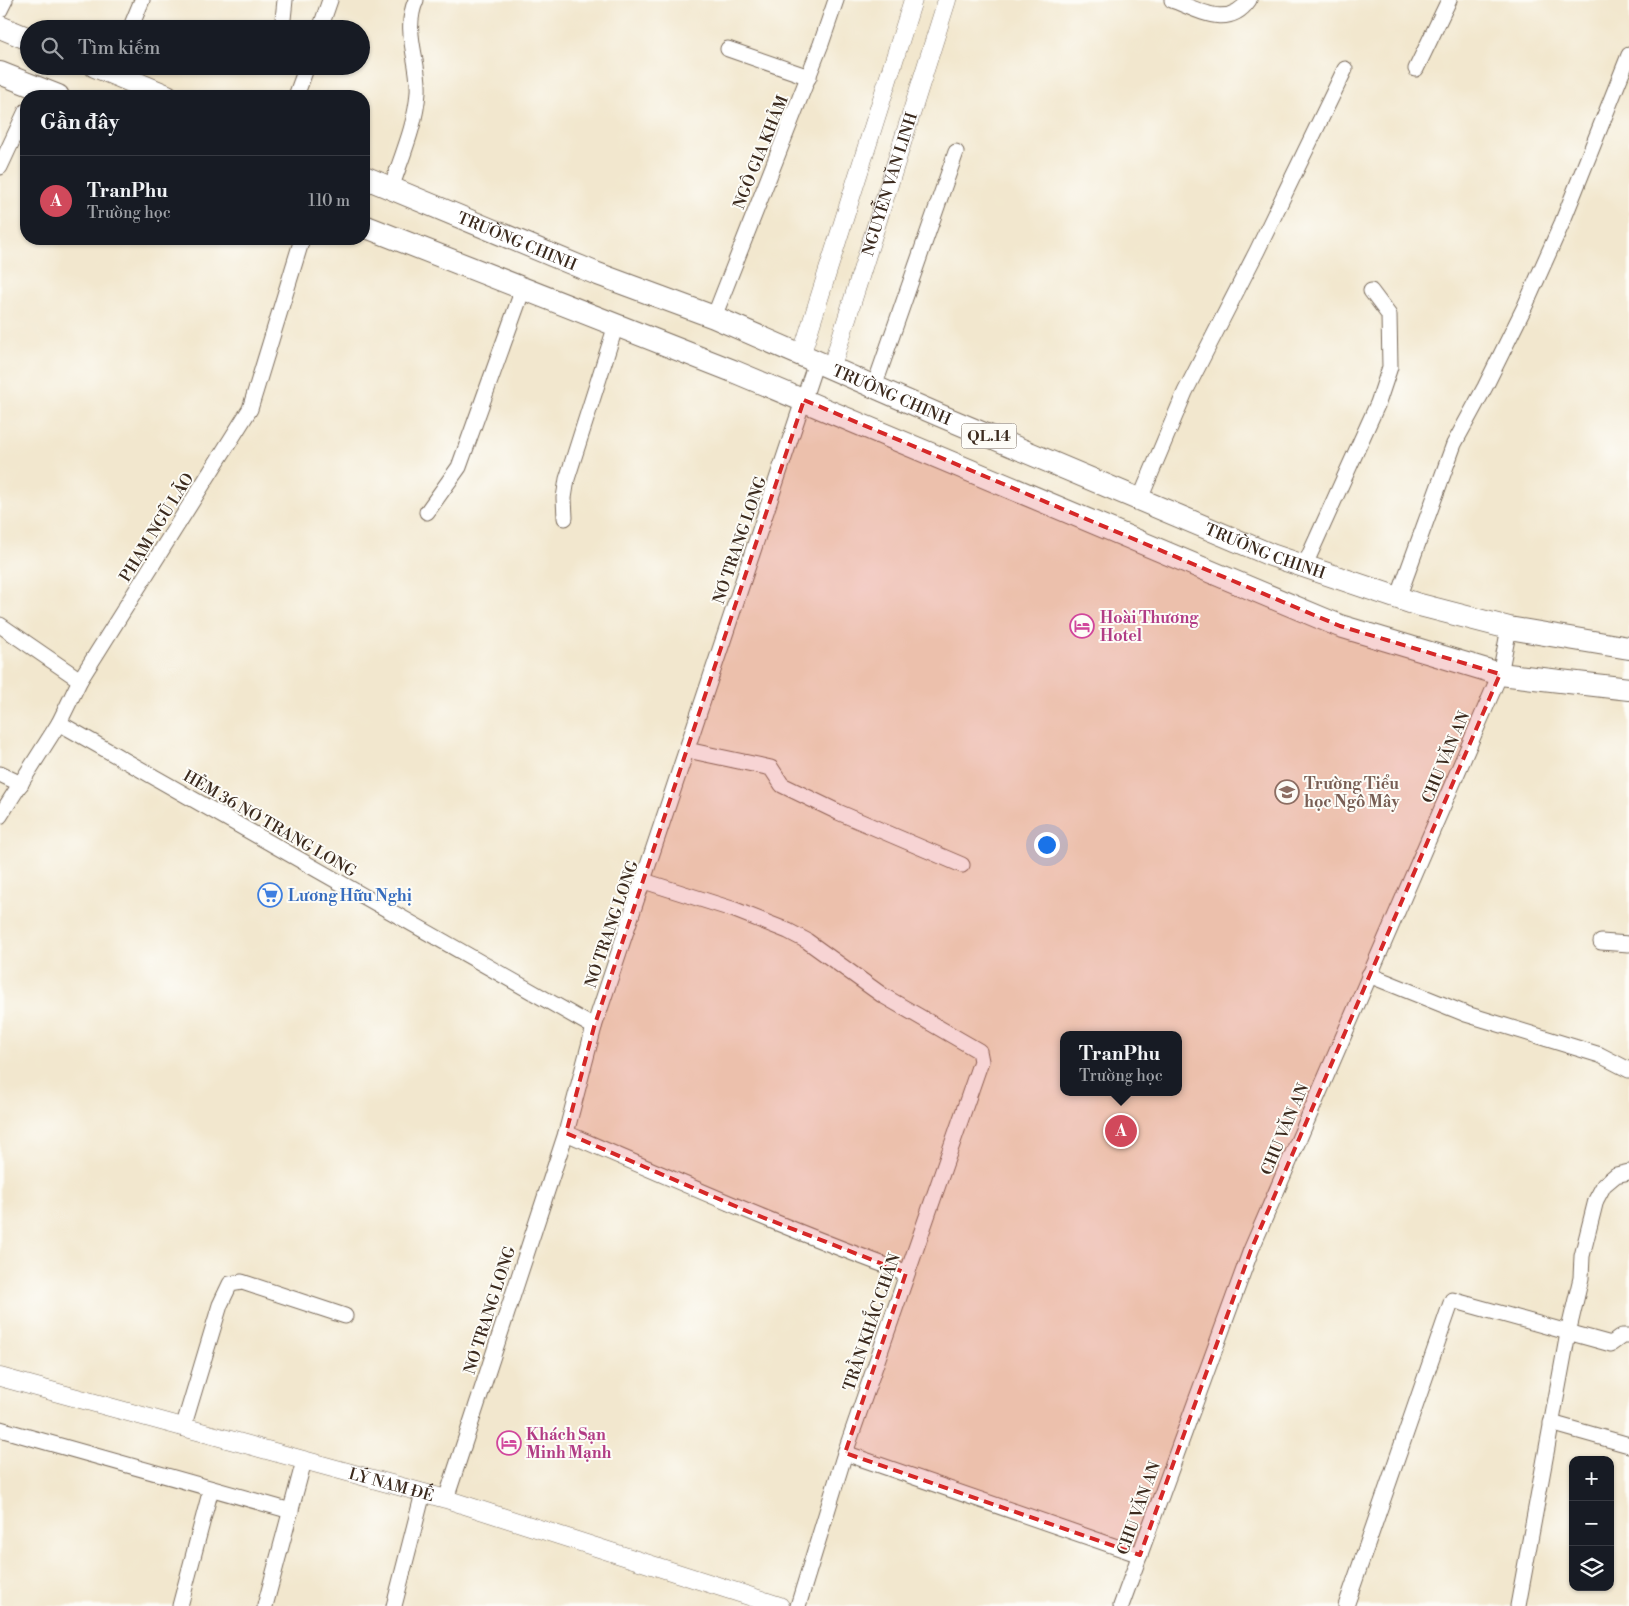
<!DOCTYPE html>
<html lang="vi">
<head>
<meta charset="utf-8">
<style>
  :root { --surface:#171b24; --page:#242831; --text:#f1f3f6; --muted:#9ea1a6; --line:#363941; --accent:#d1495b }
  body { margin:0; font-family:"Libre Bodoni",serif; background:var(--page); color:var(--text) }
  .controls { position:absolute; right:15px; bottom:15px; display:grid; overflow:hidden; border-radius:10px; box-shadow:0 1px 4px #0004 }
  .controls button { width:45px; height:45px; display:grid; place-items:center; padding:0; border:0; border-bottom:1px solid var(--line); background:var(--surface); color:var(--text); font:25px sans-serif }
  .you { position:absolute; left:1046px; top:844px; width:18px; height:18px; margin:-12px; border:4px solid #fff; border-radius:50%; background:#1a73e8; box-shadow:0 0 0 8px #1a73e833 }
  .badge { display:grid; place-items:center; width:32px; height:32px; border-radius:50%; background:var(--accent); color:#fff; font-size:16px; font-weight:700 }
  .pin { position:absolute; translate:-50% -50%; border:2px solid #fff; box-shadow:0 1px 5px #0006 }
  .popup { position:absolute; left:1060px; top:1031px; width:122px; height:65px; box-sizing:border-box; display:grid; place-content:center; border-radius:10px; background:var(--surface); filter:drop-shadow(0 1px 4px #0005); font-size:16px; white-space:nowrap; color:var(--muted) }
  .popup b { font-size:19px; color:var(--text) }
  .popup::after { content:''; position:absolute; left:50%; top:100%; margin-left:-10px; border:10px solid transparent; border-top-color:var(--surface) }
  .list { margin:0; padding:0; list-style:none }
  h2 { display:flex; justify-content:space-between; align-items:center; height:65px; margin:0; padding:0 20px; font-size:21px }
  h2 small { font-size:16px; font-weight:400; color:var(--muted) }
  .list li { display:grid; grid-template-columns:32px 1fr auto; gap:15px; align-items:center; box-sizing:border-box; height:90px; padding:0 20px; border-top:1px solid var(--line) }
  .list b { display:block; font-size:19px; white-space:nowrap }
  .list p { margin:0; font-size:16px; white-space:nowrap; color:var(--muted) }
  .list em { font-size:16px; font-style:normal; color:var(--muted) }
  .icon { flex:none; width:28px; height:28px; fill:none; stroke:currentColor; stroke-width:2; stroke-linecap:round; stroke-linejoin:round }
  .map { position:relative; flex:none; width:1629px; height:1606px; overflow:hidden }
  .search { position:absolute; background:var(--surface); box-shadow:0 1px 4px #0004; left:20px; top:20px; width:350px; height:55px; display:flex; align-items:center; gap:12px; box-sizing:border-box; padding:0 18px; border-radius:28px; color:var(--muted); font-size:19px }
  .panel { position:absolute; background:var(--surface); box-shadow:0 1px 4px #0004; left:20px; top:90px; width:350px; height:155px; border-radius:20px }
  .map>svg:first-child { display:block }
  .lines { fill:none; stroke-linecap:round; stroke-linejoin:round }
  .minor-casing { stroke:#7b6c5c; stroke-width:17 }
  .tertiary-casing { stroke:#7b6c5c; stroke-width:19 }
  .primary-casing { stroke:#7b6c5c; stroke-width:24 }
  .minor { stroke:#fff; stroke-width:15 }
  .tertiary { stroke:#fff; stroke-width:18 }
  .primary { stroke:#fff; stroke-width:22 }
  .marked { fill:#d62828; fill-opacity:0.2; stroke:#d62828; stroke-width:4; stroke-dasharray:10 6; stroke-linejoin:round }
  .labels { text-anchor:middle; stroke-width:4; stroke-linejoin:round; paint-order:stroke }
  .shield { fill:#fdfcf7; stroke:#75695f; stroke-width:1 }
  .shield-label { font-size:15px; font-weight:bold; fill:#3b2a1e }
  .street-label { font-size:16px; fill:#3b2a1e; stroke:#fdfcf7 }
  .hotel-label { font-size:16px; font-weight:bold; fill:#b23c85; stroke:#fdfcf7; text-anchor:start }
  .education-label { font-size:16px; font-weight:bold; fill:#785e54; stroke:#fdfcf7; text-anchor:start }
  .shop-label { font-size:16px; font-weight:bold; fill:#366cbe; stroke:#fdfcf7; text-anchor:start }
</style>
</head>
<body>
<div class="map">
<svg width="1629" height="1606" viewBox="0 0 1629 1606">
  <rect width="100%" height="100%" fill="#fdfcf7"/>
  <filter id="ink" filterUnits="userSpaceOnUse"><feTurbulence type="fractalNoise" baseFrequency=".02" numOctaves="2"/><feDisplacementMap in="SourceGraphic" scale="10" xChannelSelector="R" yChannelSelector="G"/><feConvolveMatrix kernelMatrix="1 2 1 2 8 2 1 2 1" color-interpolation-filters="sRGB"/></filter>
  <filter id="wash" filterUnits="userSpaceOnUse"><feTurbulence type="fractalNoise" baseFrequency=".0096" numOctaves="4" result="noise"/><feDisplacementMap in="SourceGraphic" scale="20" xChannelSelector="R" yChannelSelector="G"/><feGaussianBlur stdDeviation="1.12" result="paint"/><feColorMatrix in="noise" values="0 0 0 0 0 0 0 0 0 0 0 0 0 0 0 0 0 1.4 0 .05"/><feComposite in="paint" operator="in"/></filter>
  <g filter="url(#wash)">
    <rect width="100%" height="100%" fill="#f2e7ce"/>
  </g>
  <g filter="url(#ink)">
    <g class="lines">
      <g class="minor-casing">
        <g id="minor">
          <path d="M1172 0C1199 10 1228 30 1249 0"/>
          <polyline points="0,10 5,0"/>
          <polyline points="130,29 142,0"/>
          <polyline points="282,29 285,0"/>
          <polyline points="320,29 330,0"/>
          <polyline points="728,49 809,77"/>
          <polyline points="1416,69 1449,0"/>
          <polyline points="296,96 307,66"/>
          <polyline points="0,167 26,111"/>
          <path d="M391 189C401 158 416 125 418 92 420 61 402 32 416 0"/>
          <polyline points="714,317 821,44 836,0"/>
          <polyline points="874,387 956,152"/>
          <polyline points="1140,499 1185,392 1257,251 1345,69"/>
          <polyline points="427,512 459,467 523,289"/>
          <polyline points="565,518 564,498 567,479 616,325"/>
          <polyline points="1304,567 1378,403 1390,367 1389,315 1371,291"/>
          <polyline points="1398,598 1454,444 1485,387 1525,306 1562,223 1629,55"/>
          <polyline points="0,625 80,680"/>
          <polyline points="59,723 594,1027"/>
          <polyline points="687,750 771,768 782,785 838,812 962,865"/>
          <polyline points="0,774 21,784"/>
          <polyline points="0,816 59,723 80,680 250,409 302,239"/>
          <polyline points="644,881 735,910 788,931 807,941 882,995 979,1051 981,1061 845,1453 798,1606"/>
          <polyline points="1601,942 1629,944"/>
          <polyline points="1369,975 1466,1014 1600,1055 1629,1070"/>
          <path d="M566 1133C679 1182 791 1231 906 1273"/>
          <polyline points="1551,1423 1629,1445"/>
          <polyline points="183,1428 220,1305 230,1284 242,1282 345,1316"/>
          <polyline points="0,1429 291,1511"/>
          <polyline points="845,1453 1140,1555"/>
          <polyline points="446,1499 566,1133 594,1027 816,362"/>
          <polyline points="180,1606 211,1489"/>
          <polyline points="265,1606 304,1461"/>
          <polyline points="394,1606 423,1493"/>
          <polyline points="1121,1606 1251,1250 1500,674 1509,628"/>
          <polyline points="1346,1606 1452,1300 1611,1344 1622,1336 1629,1336"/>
          <polyline points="1518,1606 1568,1333 1581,1278 1582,1256 1596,1200 1604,1185 1616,1175 1629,1172"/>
        </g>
      </g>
      <g class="tertiary-casing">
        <g id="tertiary">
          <polyline points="801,356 913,0"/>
          <path id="s1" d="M831 369 947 0"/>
          <path id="s2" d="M0 1377 446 1499 780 1606"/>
        </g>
      </g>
      <g class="primary-casing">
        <g id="primary">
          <polyline points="0,27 29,39"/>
          <polyline points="95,66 167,96"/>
          <polyline points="0,73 58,96"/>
          <path id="s3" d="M364 177 595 273 714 317 939 415 1271 555 1416 604 1509 628 1629 648"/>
          <polyline points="364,226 733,371 1340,626 1500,674 1629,689"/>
        </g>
      </g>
      <use href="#minor" class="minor"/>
      <use href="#tertiary" class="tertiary"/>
      <use href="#primary" class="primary"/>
    </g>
  </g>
  <path class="marked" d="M804 400 1340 626 1500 674 1251 1250 1140 1555 845 1453 906 1273 749 1212 566 1133 594 1027Z"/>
  <defs>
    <g id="hotel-ring" transform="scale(1.25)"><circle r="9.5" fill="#fdfcf7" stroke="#d1479c" stroke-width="1.5"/><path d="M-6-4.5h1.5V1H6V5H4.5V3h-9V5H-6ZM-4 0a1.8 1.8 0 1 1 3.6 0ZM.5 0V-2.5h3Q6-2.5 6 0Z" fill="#d1479c"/></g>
    <g id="school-ring" transform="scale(1.25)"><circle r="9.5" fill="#fdfcf7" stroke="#8d6e63" stroke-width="1.5"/><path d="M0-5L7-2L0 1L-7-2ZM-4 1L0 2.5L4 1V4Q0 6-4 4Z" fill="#8d6e63"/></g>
    <g id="supermarket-ring" transform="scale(1.25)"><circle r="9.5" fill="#fdfcf7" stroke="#3f7fe0" stroke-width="1.5"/><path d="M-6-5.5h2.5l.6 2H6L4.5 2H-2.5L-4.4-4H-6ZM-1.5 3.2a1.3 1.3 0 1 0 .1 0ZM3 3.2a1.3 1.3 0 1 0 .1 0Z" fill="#3f7fe0"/></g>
  </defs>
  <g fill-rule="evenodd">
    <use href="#hotel-ring" x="1082" y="626"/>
    <use href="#school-ring" x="1287" y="792"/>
    <use href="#supermarket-ring" x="270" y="895"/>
    <use href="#hotel-ring" x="509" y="1443"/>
  </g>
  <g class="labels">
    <rect class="shield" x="961.5" y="423.5" width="55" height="25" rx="4"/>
    <g class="shield-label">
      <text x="989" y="441">QL.14</text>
    </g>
    <g class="street-label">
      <text transform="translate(760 152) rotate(-68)" y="6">NGÔ GIA KHẢM</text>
      <text dy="6" stroke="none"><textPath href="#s1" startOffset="194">NGUYỄN VĂN LINH</textPath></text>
      <text dy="6" stroke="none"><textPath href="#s3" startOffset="166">TRƯỜNG CHINH</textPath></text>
      <text dy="6" stroke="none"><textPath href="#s3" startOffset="571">TRƯỜNG CHINH</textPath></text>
      <text transform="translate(156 527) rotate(-58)" y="6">PHẠM NGŨ LÃO</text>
      <text transform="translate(739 540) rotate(-71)" y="6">NƠ TRANG LONG</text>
      <text dy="6" stroke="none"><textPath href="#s3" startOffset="976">TRƯỜNG CHINH</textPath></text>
      <text transform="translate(1445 757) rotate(-67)" y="6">CHU VĂN AN</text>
      <text transform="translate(270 823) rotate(30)" y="6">HẺM 36 NƠ TRANG LONG</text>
      <text transform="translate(611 924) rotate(-71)" y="6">NƠ TRANG LONG</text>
      <text transform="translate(1284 1129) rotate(-67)" y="6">CHU VĂN AN</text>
      <text transform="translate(489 1310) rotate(-72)" y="6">NƠ TRANG LONG</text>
      <text transform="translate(871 1322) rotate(-71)" y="6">TRẦN KHẮC CHÂN</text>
      <text dy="6" stroke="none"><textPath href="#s2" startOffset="406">LÝ NAM ĐẾ</textPath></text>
      <text transform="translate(1138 1508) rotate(-70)" y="6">CHU VĂN AN</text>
    </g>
    <g class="hotel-label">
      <text x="1100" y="623">Hoài Thương<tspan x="1100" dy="18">Hotel</tspan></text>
      <text x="526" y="1440">Khách Sạn<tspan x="526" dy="18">Minh Mạnh</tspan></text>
    </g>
    <g class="education-label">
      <text x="1304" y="789">Trường Tiểu<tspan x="1304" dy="18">học Ngô Mây</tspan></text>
    </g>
    <g class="shop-label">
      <text x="288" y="901">Lương Hữu Nghị</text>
    </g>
  </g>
</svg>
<div class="controls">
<button>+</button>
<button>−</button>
<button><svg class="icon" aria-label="layers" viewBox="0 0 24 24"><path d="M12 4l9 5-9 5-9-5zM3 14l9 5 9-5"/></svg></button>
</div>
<div class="you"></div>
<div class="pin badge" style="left:1121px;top:1131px">A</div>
<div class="popup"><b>TranPhu</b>Trường học</div>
<div class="search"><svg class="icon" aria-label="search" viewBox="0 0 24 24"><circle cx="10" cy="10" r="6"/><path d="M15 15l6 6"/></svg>Tìm kiếm</div>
<section class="panel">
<h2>Gần đây<small></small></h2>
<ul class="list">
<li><span class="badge">A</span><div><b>TranPhu</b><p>Trường học</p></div><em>110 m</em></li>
</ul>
</section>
</div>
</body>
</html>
